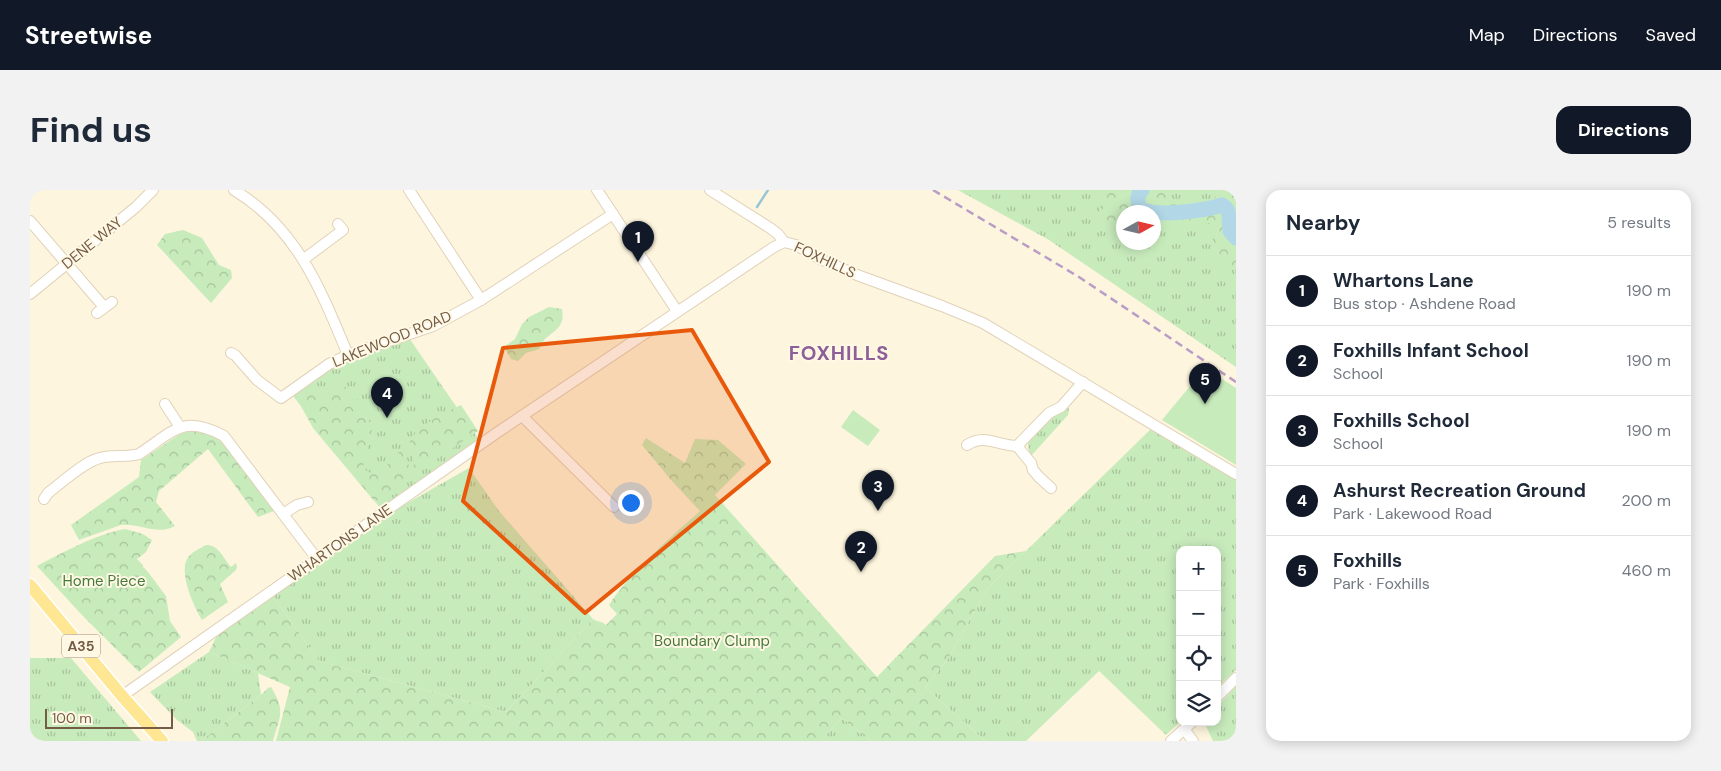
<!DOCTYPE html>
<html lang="en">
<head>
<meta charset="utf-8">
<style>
  :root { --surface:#fff; --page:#f2f2f3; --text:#1f2937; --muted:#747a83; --line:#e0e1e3; --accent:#111827 }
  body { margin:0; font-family:"DM Sans",sans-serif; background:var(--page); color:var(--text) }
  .controls { position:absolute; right:15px; bottom:15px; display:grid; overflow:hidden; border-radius:10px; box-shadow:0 2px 12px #0003 }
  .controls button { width:45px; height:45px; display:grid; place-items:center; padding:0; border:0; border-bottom:1px solid var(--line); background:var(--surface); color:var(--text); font:25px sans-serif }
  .compass { position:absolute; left:1086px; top:15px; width:45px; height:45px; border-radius:50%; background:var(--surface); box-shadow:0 2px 12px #0003; rotate:82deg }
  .scale { position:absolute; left:15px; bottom:12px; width:128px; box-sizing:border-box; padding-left:5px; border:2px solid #745c45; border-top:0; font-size:14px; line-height:18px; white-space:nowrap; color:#745c45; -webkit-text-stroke:4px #fff8e5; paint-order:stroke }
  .you { position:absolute; left:600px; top:312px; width:18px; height:18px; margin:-12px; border:4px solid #fff; border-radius:50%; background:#1a73e8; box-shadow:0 0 0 8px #1a73e833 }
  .badge { display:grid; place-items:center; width:32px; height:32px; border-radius:50%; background:var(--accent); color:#fff; font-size:16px; font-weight:700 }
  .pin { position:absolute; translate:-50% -41px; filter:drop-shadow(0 1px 2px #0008) }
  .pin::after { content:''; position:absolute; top:26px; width:18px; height:15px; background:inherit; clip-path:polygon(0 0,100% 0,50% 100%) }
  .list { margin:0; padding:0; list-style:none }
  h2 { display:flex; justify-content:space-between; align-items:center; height:65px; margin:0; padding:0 20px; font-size:21px }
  h2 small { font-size:16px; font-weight:400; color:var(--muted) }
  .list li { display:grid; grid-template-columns:32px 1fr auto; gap:15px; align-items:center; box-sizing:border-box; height:70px; padding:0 20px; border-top:1px solid var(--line) }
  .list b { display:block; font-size:19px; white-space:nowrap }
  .list p { margin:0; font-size:16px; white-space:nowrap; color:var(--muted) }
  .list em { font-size:16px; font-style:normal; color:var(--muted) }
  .icon { flex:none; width:28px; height:28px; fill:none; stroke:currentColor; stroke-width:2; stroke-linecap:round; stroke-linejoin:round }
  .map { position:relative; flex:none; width:1206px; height:551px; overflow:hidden; border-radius:15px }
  header { display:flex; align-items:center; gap:30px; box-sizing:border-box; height:70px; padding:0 25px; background:var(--accent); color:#fff }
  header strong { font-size:24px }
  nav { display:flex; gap:28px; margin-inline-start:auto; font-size:18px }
  .intro { display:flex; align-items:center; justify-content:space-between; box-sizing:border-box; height:120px; padding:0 30px }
  h1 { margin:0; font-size:35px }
  .button { padding:12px 22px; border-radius:15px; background:var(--accent); color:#fff; font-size:18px; font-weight:700 }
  main { display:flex; gap:30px; padding:0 30px }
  aside { flex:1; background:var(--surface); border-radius:15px; box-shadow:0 2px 12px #0003 }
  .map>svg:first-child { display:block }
  .grass { fill:url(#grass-tufts); fill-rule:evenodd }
  .forest { fill:url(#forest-crowns) }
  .garden { fill:#c8ebbc }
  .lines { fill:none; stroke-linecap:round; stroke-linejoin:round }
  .stream { stroke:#97c6d9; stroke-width:2.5 }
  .river { stroke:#b2d8e7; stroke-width:15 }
  .minor-casing { stroke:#e1d2b9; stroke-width:12 }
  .major-casing { stroke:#fff; stroke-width:15 }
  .minor { stroke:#fff; stroke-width:10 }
  .major { stroke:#ffe693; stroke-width:12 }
  .rail { stroke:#b99dc6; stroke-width:2.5; stroke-dasharray:8 5; stroke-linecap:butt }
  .marked { fill:#e8590c; fill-opacity:0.2; stroke:#e8590c; stroke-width:4; stroke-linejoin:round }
  .labels { text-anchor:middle; stroke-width:4; stroke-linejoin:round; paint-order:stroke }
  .shield { fill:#fff8e5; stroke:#9e8b75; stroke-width:1 }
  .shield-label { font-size:14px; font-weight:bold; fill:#745c45 }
  .street-label { font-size:15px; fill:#745c45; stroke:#fff8e5 }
  .park-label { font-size:15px; fill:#467a3c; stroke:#fff8e5 }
  .district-label { font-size:20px; font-weight:bold; letter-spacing:1px; fill:#8d6098; stroke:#fff8e5 }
</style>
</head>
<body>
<header>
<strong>Streetwise</strong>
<nav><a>Map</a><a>Directions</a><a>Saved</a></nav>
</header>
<div class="intro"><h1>Find us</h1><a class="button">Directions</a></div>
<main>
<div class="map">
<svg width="1206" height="551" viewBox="0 0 1206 551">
  <defs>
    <pattern id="grass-tufts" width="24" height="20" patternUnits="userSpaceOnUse" patternTransform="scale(1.25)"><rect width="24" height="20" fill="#c8ebbc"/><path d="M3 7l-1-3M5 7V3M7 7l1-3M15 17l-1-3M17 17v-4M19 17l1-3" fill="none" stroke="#a7c29b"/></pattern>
    <pattern id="forest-crowns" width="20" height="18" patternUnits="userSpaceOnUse" patternTransform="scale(1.25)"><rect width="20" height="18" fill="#c8ebbc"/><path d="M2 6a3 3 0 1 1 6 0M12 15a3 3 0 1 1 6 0" fill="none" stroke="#a7c29b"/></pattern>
  </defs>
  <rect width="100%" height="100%" fill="#fdf5dd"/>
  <g class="grass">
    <path d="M928 0H1206V177L1019 50ZM1189 17 1124 24V52H1094V22Z"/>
    <polygon points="377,145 452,254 354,323 260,202 299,174"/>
    <path d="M1039 218 1038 225 1001 266C999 261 997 255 999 250 1005 238 1025 220 1039 218Z"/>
    <polygon points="1125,235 1206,284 1206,480 1187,497 1187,360 1150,360 1150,532 1136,545 1069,481 996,551 955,551 895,497 917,470 958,398"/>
    <polygon points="439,278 469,321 563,429 476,522 289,471 243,406 353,329 365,320"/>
    <polygon points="179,462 228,483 231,505 171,551 167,551 163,542 147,530 120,502"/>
    <polygon points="0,468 41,468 111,551 0,551"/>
    <polygon points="1206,496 1206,551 1183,551 1174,532 1187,532 1187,517"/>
    <polygon points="812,528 841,551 790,551"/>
  </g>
  <g class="forest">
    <path d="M1081 0H1133L1134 3C1147 13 1159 15 1175 16L1188 4 1197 0 1206 8V75C1193 83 1183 68 1182 56 1182 50 1185 42 1187 35L1180 33 1167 35 1124 37V22H1094L1093 38 1078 41 1073 35 1069 21 1075 8Z"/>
    <polygon points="153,40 172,48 189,75 201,80 202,88 181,113 127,55 135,44"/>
    <path d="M519 117 532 119C535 136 527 139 515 149 513 151 511 156 509 159L496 163 488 171 481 169 474 157 485 149 492 134 499 127Z"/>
    <path d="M311 196 317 197C328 208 346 233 341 250 338 261 330 268 335 280L342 284H346L354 279 371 260 379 276 381 287 345 312 283 238 266 207 274 204Z"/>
    <path d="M431 215 448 241 386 283C383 279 385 274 383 269 382 264 378 258 379 254 384 236 416 222 431 215Z"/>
    <path d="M156 240C162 241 170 240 176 242 200 251 228 299 244 321L228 327 178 259 129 301 126 312 145 336C127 346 110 333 91 335L49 350 41 335 109 287 111 270Z"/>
    <path d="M616 248 655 273 665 249 688 250 716 274 685 305 847 487 965 366 996 361 958 398 917 470 895 497 955 551H841L812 528 790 551H246L260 497 179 462 188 443 243 406 289 471 476 522 563 429C568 432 572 431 576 435L587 424 579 415C603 379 638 350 670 321L641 290 612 255Z"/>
    <path d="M95 339 113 344 122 350 116 362 107 369 113 375V377L118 382 136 406 140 431 151 447 109 482 51 424 7 376C34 362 66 344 95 339Z"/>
    <path d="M176 355C188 354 194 369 201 377L206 373 207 377 206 380 190 394 198 412 172 430C164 417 149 384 157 369 161 362 169 359 176 355Z"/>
    <path d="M241 497C256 522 250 525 243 551H171L231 505 238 498Z"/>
  </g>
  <g class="garden">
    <polygon points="1175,178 1206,198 1206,275 1132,230"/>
    <polygon points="823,220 850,240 838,256 811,237"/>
  </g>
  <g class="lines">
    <polyline class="stream" points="727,17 738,0"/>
    <path class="river" d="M1112 0C1106 7 1107 11 1111 19 1129 27 1173 21 1192 15 1202 20 1198 31 1200 41L1206 48"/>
    <g class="minor-casing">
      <g id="minor">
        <path d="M204 0C267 38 291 100 318 165"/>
        <polyline points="379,0 451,110"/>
        <polyline points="567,0 647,121"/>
        <polyline points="680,0 740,38 748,44 754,52"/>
        <polyline points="0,31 74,117"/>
        <polyline points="754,52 766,55 790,69 827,85 912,116 953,133 1206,284"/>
        <polyline points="274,69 313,40 308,34"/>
        <polyline points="0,104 106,17 123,0"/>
        <polyline points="67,123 82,112"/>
        <polyline points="201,163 205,165 227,190 251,208 299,174 318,165 403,136 451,110 583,24"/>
        <polyline points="135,214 150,237"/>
        <polyline points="492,226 584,317"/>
        <path d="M937 255C955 243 968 256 987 256L1019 223 1031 217 1053 192"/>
        <polyline points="987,256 1001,273 1003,280 1009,287 1021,298"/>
        <path d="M14 309 18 303C31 293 55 271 70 268 83 264 96 268 109 264 144 241 153 224 194 246L287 369"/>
        <polyline points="253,324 267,315 278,312"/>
        <polyline points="92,506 468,242 744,57 754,52"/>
        <polyline points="1187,507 1206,488"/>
        <polyline points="1154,539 1163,551"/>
        <polyline points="1141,551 1162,532"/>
      </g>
    </g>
    <g class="major-casing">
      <polyline id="major" points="0,395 92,506 132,551"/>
    </g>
    <use href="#minor" class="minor"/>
    <use href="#major" class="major"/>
    <polyline class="rail" points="903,0 1049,87 1206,192"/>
  </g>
  <path class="marked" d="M662 140 739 272 555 423 433 311 473 158Z"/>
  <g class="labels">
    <rect class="shield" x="32" y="444.5" width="38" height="23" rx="4"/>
    <g class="shield-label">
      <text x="51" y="461">A35</text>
    </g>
    <g class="street-label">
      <text transform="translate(62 53) rotate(-39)" y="5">DENE WAY</text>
      <text transform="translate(795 70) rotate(25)" y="5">FOXHILLS</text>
      <text transform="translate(362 149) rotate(-22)" y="5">LAKEWOOD ROAD</text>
      <text transform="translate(310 353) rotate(-35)" y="5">WHARTONS LANE</text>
    </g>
    <g class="park-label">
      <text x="74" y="396">Home Piece</text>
      <text x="682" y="456">Boundary Clump</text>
    </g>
    <g class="district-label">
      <text x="809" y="170">FOXHILLS</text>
    </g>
  </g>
</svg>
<div class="controls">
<button>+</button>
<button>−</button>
<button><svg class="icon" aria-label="locate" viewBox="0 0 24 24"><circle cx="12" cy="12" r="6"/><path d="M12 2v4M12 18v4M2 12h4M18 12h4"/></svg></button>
<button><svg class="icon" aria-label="layers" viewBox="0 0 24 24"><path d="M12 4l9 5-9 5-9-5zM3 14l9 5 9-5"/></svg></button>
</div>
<svg class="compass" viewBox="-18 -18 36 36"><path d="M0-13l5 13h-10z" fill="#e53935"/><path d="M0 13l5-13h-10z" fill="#747a83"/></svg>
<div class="scale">100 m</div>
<div class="you"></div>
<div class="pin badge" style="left:608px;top:72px">1</div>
<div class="pin badge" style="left:831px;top:382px">2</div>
<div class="pin badge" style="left:848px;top:321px">3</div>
<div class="pin badge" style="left:357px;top:228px">4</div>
<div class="pin badge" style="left:1175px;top:214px">5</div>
</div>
<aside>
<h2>Nearby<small>5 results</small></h2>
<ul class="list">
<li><span class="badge">1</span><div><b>Whartons Lane</b><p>Bus stop · Ashdene Road</p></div><em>190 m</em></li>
<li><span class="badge">2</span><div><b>Foxhills Infant School</b><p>School</p></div><em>190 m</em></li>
<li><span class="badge">3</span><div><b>Foxhills School</b><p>School</p></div><em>190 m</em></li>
<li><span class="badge">4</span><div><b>Ashurst Recreation Ground</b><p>Park · Lakewood Road</p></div><em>200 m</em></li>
<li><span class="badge">5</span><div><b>Foxhills</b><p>Park · Foxhills</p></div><em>460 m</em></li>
</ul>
</aside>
</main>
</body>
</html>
